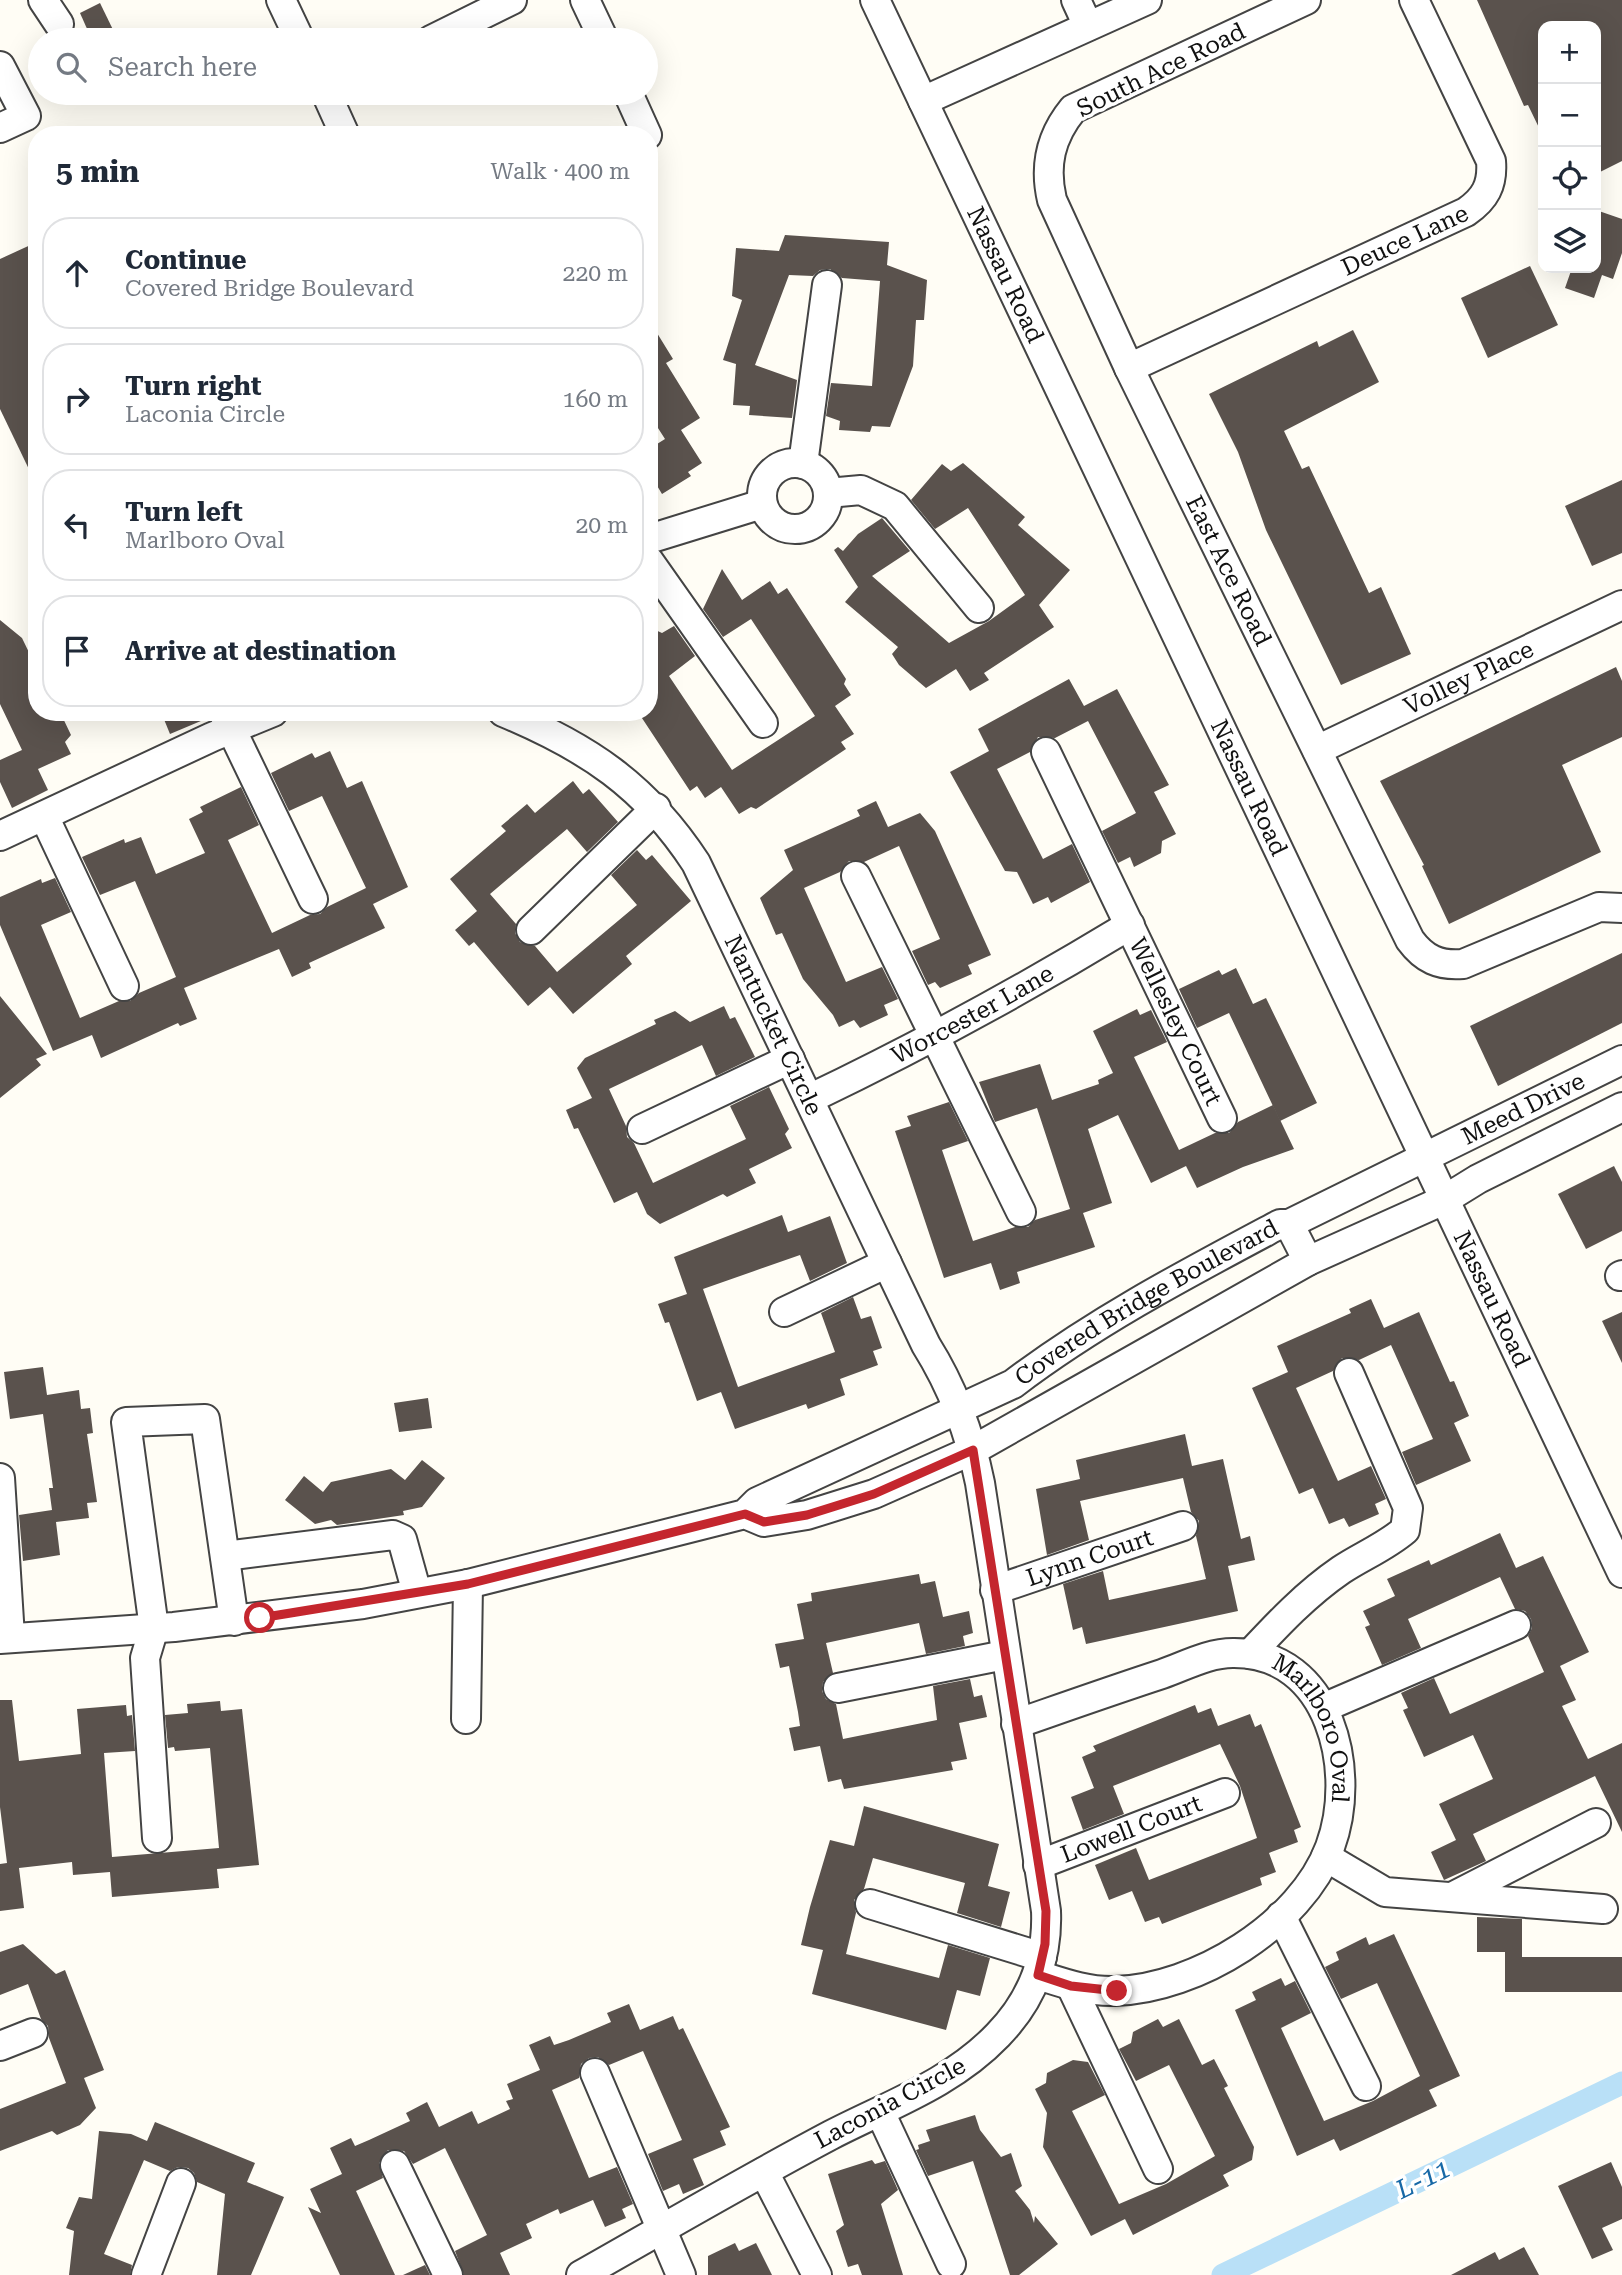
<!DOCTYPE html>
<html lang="en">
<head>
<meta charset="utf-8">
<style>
  :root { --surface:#fff; --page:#f2f2f3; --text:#1f2937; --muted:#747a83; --line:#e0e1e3 }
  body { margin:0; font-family:"Roboto Serif",serif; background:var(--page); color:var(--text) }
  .controls { position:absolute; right:21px; top:21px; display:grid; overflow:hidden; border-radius:14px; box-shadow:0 7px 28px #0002 }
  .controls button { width:63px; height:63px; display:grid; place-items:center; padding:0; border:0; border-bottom:2px solid var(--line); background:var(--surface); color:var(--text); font:35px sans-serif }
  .stop { position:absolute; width:21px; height:21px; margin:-16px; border:5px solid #c4262e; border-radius:50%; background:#fff }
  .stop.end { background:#c4262e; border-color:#fff; box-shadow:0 2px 7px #0008 }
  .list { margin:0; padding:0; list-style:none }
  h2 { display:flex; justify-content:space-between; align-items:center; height:91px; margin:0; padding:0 28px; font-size:30px }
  h2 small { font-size:23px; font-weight:400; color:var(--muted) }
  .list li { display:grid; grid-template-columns:46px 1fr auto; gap:21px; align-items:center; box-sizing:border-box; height:112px; margin:0 14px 14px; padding:0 14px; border:2px solid var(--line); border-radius:28px }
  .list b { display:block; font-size:26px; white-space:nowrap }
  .list p { margin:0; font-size:23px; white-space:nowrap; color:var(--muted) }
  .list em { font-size:23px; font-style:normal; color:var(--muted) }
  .icon { flex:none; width:38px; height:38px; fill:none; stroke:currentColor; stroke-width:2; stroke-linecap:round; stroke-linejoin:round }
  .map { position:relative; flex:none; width:1622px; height:2275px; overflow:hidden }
  .search { position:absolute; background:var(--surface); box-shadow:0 7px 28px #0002; left:28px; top:28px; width:630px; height:77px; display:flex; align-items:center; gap:18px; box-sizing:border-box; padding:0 24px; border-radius:38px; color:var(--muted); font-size:26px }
  .panel { position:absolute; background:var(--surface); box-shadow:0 7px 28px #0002; left:28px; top:126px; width:630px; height:595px; border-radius:28px }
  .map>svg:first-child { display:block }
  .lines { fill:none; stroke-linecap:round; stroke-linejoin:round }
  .canal { stroke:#b9e0f7; stroke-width:23 }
  .building { fill:#5a524d }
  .minor-casing { stroke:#444; stroke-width:32 }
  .minor { stroke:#fff; stroke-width:28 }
  .route { stroke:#c4262e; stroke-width:9 }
  .labels { text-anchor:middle; stroke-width:7; stroke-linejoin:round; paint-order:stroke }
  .street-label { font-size:24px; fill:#111; stroke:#fff }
  .water-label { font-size:26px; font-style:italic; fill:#1768a6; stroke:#fff }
</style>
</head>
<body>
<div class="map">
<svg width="1622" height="2275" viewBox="0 0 1622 2275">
  <rect width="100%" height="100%" fill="#fffdf5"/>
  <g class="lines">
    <polyline class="canal" points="1223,2275 1622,2083"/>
  </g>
  <g class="building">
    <polygon points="1477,0 1622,0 1622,161 1596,174 1596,26 1543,26 1543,136 1528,105 1524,106"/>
    <polygon points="100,3 118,40 92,40 80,13"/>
    <polygon points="1596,210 1622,219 1622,253 1613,279 1602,275 1594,298 1565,288 1572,268 1596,268"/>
    <polygon points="785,235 889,242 887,265 927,280 924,320 916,320 913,366 890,427 872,426 870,432 839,430 840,421 826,416 831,383 872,386 880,281 842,278 830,269 820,270 813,276 789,275 755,365 797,380 792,418 749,415 750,406 733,405 736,364 723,360 742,300 732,296 736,248 779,251"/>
    <polygon points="37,242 37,486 0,409 0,259"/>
    <polygon points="1530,266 1558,325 1488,358 1461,298"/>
    <polygon points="649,320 673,359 666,363 700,418 681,430 702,463 688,472 691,476 662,494 656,484 649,489 649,449 665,439 649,414"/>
    <polygon points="1353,330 1379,382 1284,431 1302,469 1309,466 1369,593 1381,587 1411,654 1341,685 1266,530 1238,452 1209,394 1317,341 1319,347"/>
    <polygon points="963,463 1025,517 1018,525 1070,570 1039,605 1054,627 984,673 989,680 970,691 956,669 926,688 899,665 892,654 898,647 845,602 858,587 834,550 838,547 843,551 858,534 882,518 910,551 872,576 949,643 989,621 1025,595 968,508 935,529 911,500 942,464 951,471"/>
    <polygon points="1622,480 1622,553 1592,566 1565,506"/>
    <polygon points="722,569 742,600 770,581 778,594 787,588 846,679 844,684 851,695 835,706 854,734 841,742 846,749 756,809 751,807 739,814 721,787 705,798 697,786 690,791 638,712 649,712 649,627 662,633 674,626 695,656 669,676 732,770 815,716 751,619 723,637 703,609"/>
    <polygon points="0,620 22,638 37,669 37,712 60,712 71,735 65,742 71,754 38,769 48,790 12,808 0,782 0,760 22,750 0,704"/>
    <polygon points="1616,667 1622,681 1622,737 1562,765 1601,852 1449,924 1422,866 1424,865 1380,781"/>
    <polygon points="1069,679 1084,706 1117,689 1169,785 1154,792 1176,834 1162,841 1161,853 1134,867 1130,857 1118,863 1102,831 1136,813 1088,721 1055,738 1038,737 1030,752 997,769 1043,859 1072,844 1090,882 1051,903 1048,897 1033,904 1017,872 1005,871 950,772 989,751 978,729"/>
    <polygon points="161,712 207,712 208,718 170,734"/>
    <polygon points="330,751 347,788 362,781 408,887 373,904 385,928 309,963 311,968 292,977 279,949 184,988 197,1019 180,1026 178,1023 101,1058 92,1035 53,1051 0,925 0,897 41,879 42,883 55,878 71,912 41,925 80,1018 119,1001 130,1001 139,993 176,977 135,881 100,895 82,857 124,839 125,843 141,837 156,874 205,853 189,819 203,812 200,807 241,787 259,825 228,840 272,933 310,915 320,914 327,907 366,888 322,796 289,811 271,773 312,753 315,758"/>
    <polygon points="573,781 583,794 589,789 618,822 587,852 567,829 490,894 516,924 515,933 520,942 535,946 557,972 637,905 611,875 637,850 646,860 652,855 691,901 626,956 632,964 573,1014 550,987 528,1006 474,942 469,946 455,930 477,911 450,879 506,831 501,826 527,804 535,813"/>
    <polygon points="876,801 888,827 920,813 935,831 991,955 968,965 972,974 940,988 935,982 928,985 912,951 940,939 899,846 864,862 849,861 840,872 804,888 846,982 882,967 898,999 884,1005 888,1015 860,1028 854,1020 839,1027 833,1015 803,979 782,933 776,935 760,898 793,870 784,850 860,816 857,810"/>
    <polygon points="1622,953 1622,1023 1498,1086 1470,1026"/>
    <polygon points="1236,968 1253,1004 1266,998 1317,1103 1280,1121 1229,1013 1197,1028 1179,989 1219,970 1222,975"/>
    <polygon points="0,996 47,1054 36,1059 41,1065 0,1098"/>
    <polygon points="724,1006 730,1019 735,1017 755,1057 716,1076 702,1045 609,1089 626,1126 627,1137 634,1143 653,1183 746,1139 730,1106 769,1087 789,1129 785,1134 792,1148 749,1169 756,1183 727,1197 723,1194 660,1224 647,1214 637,1192 614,1203 578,1128 574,1129 566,1110 592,1098 577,1068 585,1058 656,1024 654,1020 675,1011 690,1022"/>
    <polygon points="1137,1009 1140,1015 1151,1010 1167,1042 1134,1057 1179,1150 1215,1133 1229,1133 1238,1122 1273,1105 1294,1149 1243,1167 1197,1188 1186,1166 1151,1183 1118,1115 1088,1129 1112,1203 1083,1213 1095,1247 1017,1272 1020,1283 1000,1290 991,1263 944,1278 895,1131 911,1126 907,1116 949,1102 968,1141 942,1150 973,1241 1015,1227 1028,1227 1035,1220 1070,1209 1037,1108 995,1122 979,1082 1040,1064 1052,1100 1099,1084 1098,1080 1113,1073 1093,1031"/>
    <polygon points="1614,1166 1622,1182 1622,1231 1586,1249 1558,1194"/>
    <polygon points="782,1215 788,1232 830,1216 847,1263 810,1281 800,1255 703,1289 738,1387 835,1352 821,1313 853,1297 861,1319 871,1316 882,1348 873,1351 878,1365 840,1379 845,1395 808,1409 806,1404 735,1429 721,1392 697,1401 669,1322 665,1323 658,1304 687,1294 674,1257"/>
    <polygon points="1371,1299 1384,1328 1419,1312 1450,1382 1454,1381 1469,1416 1454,1423 1471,1461 1416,1485 1402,1452 1433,1439 1391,1345 1359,1360 1342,1358 1333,1371 1296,1388 1338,1481 1371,1466 1386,1499 1375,1504 1379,1514 1349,1527 1344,1518 1329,1524 1313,1488 1299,1494 1252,1388 1288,1372 1277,1346 1351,1313 1349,1309"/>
    <polygon points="1622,1312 1622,1363 1602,1321"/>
    <polygon points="43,1367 47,1395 79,1390 81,1409 90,1408 93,1433 87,1434 97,1502 87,1503 89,1518 56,1522 60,1555 23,1561 19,1515 52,1510 49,1488 53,1488 43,1414 10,1419 4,1372"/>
    <polygon points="428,1398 432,1428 399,1432 394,1403"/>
    <polygon points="1185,1434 1192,1466 1223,1459 1241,1539 1250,1536 1255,1560 1228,1566 1238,1611 1086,1644 1082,1627 1073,1630 1063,1584 1103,1571 1109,1600 1206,1579 1196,1536 1199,1521 1191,1512 1183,1478 1080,1501 1089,1540 1047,1555 1036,1489 1080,1479 1076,1460"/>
    <polygon points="422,1460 445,1478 422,1507 403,1511 404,1515 337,1525 331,1520 315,1524 285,1500 304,1476 323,1492 331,1482 391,1469 405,1480"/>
    <polygon points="1500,1533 1516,1568 1543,1556 1589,1652 1560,1666 1576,1700 1562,1706 1588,1759 1622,1743 1622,1832 1595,1776 1473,1834 1486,1861 1444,1880 1431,1852 1456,1840 1439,1804 1493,1779 1473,1735 1424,1757 1403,1710 1408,1708 1401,1693 1434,1678 1450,1714 1544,1672 1528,1636 1532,1628 1531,1619 1525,1611 1515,1609 1500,1577 1408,1619 1421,1648 1382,1665 1365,1627 1370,1625 1363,1611 1395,1596 1387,1579 1429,1560 1431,1565"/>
    <polygon points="919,1574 921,1584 935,1581 943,1617 969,1611 973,1633 963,1636 965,1646 926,1654 919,1623 826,1643 833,1673 823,1682 822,1691 826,1699 836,1704 843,1739 937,1720 933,1686 970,1679 974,1697 982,1695 987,1717 959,1723 967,1759 951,1762 953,1770 844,1789 841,1779 828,1782 820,1746 794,1751 789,1728 800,1726 798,1712 789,1666 780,1668 775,1644 804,1639 797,1604 812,1601 811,1593"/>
    <polygon points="0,1700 12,1700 19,1761 81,1754 77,1709 126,1705 127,1716 132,1715 135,1751 104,1753 112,1857 219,1848 210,1748 175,1751 174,1747 168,1748 165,1715 188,1713 187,1704 220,1701 221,1711 242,1709 259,1865 217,1869 219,1888 112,1897 110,1872 73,1875 72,1862 19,1868 24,1908 0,1911 0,1864 7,1863 0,1807"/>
    <polygon points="1195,1705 1198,1713 1211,1708 1218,1726 1250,1714 1255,1727 1261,1724 1301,1827 1294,1830 1298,1842 1269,1853 1276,1872 1260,1878 1262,1885 1162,1924 1159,1917 1145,1922 1132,1891 1109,1900 1095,1865 1136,1848 1149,1880 1257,1838 1240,1786 1220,1744 1113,1786 1124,1814 1083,1830 1071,1797 1094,1788 1082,1757 1096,1751 1093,1746"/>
    <polygon points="864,1806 999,1844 988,1886 1010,1892 1001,1927 957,1913 965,1883 873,1858 864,1889 854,1900 856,1913 846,1954 939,1978 948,1945 990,1958 980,1996 957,1990 946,2030 812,1994 823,1950 801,1945 810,1907 830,1840 854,1846"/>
    <polygon points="1477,1917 1522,1919 1522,1957 1622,1957 1622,1992 1505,1992 1505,1952 1477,1952"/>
    <polygon points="1394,1934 1460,2076 1429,2090 1437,2106 1340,2151 1334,2139 1297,2156 1235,2010 1256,2000 1252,1992 1281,1978 1285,1986 1295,1981 1311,2013 1281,2028 1324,2121 1373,2101 1420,2076 1377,1983 1341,1999 1325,1967 1339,1960 1336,1952 1366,1937 1369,1945"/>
    <polygon points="23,1944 56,1974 65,1970 104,2070 84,2078 96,2108 80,2125 57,2135 52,2131 0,2151 0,2109 66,2083 49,2038 48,2026 41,2019 28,1984 0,1995 0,1952"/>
    <polygon points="629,2004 640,2030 673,2016 679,2030 683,2028 730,2127 720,2131 726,2145 693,2159 704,2185 683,2194 679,2184 663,2191 648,2154 682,2140 643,2051 609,2065 598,2057 589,2058 581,2064 579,2078 552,2090 589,2178 617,2167 633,2204 622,2209 626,2218 605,2227 593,2200 560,2214 558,2209 526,2224 532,2238 500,2253 510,2275 464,2275 455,2251 487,2235 445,2148 413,2164 404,2151 388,2150 379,2163 383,2178 356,2191 395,2275 340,2275 308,2207 321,2213 310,2189 342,2174 330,2148 351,2138 355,2146 369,2140 410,2121 406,2113 427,2102 439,2127 472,2111 478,2124 510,2109 506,2101 513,2099 507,2084 540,2070 529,2045 550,2036 554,2045 569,2040 611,2022 607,2013"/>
    <polygon points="1158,2019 1163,2027 1179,2019 1202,2065 1214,2059 1228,2086 1224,2088 1254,2147 1252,2160 1223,2175 1229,2186 1133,2235 1125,2219 1091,2236 1043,2147 1047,2113 1035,2089 1046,2083 1047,2073 1073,2060 1088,2062 1105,2095 1072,2111 1119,2204 1166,2184 1215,2156 1169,2065 1136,2081 1119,2049 1131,2043 1133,2032"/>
    <polygon points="975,2115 980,2130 1001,2157 1011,2153 1022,2186 1015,2191 1030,2210 1034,2223 1035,2216 1058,2244 1019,2275 1010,2275 973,2161 928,2176 916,2150 919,2149 918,2145 930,2141 926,2130"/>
    <polygon points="155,2122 255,2163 247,2182 284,2197 251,2275 217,2275 225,2194 197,2182 194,2173 188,2168 178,2167 170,2171 144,2160 104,2254 132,2265 130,2275 69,2275 74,2231 66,2228 79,2197 92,2199 99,2131 131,2134 147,2141"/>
    <polygon points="872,2160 875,2164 885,2161 898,2190 881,2204 903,2275 862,2275 858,2264 848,2267 836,2231 844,2225 828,2174"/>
    <polygon points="1611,2162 1622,2187 1622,2219 1602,2228 1613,2250 1592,2259 1558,2186"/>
    <polygon points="735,2243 739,2251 756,2243 772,2275 708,2275 708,2256"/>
    <polygon points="1524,2247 1539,2275 1451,2275 1495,2252 1499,2260"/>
    <polygon points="425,2265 430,2275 403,2275"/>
  </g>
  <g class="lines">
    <g class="minor-casing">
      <g id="minor">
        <polyline points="43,0 59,24"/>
        <polyline points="281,0 300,40"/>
        <polyline points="585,0 604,40"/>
        <path id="s1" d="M875 0 1622 1573"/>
        <polyline points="1076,0 1088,26"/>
        <path id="s2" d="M1306 0 1073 109C1050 137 1044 166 1052 200L1129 368 1410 940C1424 959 1439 966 1463 964L1599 907 1622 908"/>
        <polyline points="431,40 512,0"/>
        <polyline points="0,66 26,116 0,128"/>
        <polyline points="326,93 345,135"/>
        <polyline points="628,93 647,135"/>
        <polyline points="923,101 1147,0"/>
        <path id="s3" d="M1129 368 1466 212C1485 199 1493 185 1491 161L1414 0"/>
        <circle cx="795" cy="496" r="33"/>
        <polyline points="803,464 827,285"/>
        <polyline points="828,493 861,490 895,506 979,608"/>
        <polyline points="649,539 762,504"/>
        <polyline points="649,561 763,723"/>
        <polyline points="223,712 313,899"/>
        <path id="s4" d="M503 712C587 747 645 785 696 863L926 1345C953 1388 970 1434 980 1483L1046 1911C1048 1959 1031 2001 998 2035 951 2084 889 2105 831 2135 746 2180 664 2228 581 2275"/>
        <path id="s5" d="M1317 750 1622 605"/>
        <path id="s6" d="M1046 752 1222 1118"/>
        <polyline points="44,816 124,986"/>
        <polyline points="0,836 212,737 273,712"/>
        <polyline points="856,876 1021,1212"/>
        <polyline points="531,930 656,808"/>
        <path id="s7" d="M809 1099C920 1046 1026 988 1130 925"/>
        <polyline points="642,1129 790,1059"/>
        <path id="s8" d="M1289 1224 1622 1060"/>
        <polyline points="1308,1261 1444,1200 1478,1179 1622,1107"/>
        <polyline points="1620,1276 1622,1275"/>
        <polyline points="784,1312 887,1263"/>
        <polyline points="0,1478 10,1637"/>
        <polyline points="225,1556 393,1535 402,1539 417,1593"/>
        <path id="s9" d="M995 1590 1183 1526"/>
        <path id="s10" d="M0 1639 174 1627 363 1604 468 1584 745 1514 757 1502 1013 1384C1096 1321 1188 1273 1280 1224H1289L1308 1261 973 1450 874 1494 807 1515 764 1522 745 1514"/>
        <path d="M1250 1654C1278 1624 1306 1594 1341 1570 1362 1556 1385 1547 1405 1530L1408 1508 1349 1373"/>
        <polyline points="838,1688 1005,1655"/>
        <polyline points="1323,1708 1516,1625"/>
        <polyline points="466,1719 468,1584"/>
        <path id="s11" d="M1016 1724C1065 1707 1113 1690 1162 1674 1185 1666 1208 1653 1233 1653 1331 1652 1358 1772 1330 1847 1301 1925 1196 1989 1115 1991 1088 1992 1063 1983 1038 1975"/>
        <polyline points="157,1838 145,1658 154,1628 126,1422 205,1419 234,1621"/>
        <polyline points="1326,1857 1385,1892 1603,1909"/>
        <path id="s12" d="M1038 1865 1225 1793"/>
        <polyline points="1452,1897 1596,1823"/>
        <polyline points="870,1904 1042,1957"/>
        <polyline points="1281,1916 1366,2086"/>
        <polyline points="1071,1986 1158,2169"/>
        <polyline points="0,2046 33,2033"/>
        <polyline points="595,2073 681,2275"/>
        <polyline points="880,2112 951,2264"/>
        <polyline points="395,2165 448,2275"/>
        <polyline points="764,2172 817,2275"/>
        <polyline points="146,2275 181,2183"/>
      </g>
    </g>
    <use href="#minor" class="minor"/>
  </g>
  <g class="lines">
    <polyline class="route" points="260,1618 468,1584 745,1514 764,1522 807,1515 874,1494 973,1450 1046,1911 1045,1944 1038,1975 1071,1986 1117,1991"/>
  </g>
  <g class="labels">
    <g class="street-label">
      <text transform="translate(1161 70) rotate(-26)" y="8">South Ace Road</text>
      <text dy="8" stroke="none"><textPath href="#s3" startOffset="304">Deuce Lane</textPath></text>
      <text dy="8" stroke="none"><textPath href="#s1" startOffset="304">Nassau Road</textPath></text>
      <text dy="8" stroke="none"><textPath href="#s2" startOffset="765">East Ace Road</textPath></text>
      <text dy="8" stroke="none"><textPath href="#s5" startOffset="168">Volley Place</textPath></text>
      <text dy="8" stroke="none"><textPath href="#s1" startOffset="872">Nassau Road</textPath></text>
      <text dy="8" stroke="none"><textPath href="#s7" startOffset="184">Worcester Lane</textPath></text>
      <text dy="8" stroke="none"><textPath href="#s6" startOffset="299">Wellesley Court</textPath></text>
      <text dy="8" stroke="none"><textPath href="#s4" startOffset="429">Nantucket Circle</textPath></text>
      <text dy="8" stroke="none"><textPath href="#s8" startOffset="261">Meed Drive</textPath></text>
      <text dy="8" stroke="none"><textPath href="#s1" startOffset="1438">Nassau Road</textPath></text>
      <text dy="8" stroke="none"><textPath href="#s10" startOffset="1213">Covered Bridge Boulevard</textPath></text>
      <text dy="8" stroke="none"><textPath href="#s9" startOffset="100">Lynn Court</textPath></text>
      <text dy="8" stroke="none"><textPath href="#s11" startOffset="354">Marlboro Oval</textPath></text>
      <text dy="8" stroke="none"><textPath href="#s12" startOffset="100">Lowell Court</textPath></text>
      <text transform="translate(890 2103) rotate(-28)" y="8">Laconia Circle</text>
    </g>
    <g class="water-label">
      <text transform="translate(1423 2179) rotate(-26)" y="9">L-11</text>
    </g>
  </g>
</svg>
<div class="controls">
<button>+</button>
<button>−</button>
<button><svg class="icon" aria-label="locate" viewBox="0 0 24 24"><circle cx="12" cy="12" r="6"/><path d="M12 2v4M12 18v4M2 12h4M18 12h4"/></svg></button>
<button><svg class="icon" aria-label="layers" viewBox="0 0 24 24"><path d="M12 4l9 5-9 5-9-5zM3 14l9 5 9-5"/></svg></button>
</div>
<div class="stop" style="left:260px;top:1618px"></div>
<div class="stop end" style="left:1117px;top:1991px"></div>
<div class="search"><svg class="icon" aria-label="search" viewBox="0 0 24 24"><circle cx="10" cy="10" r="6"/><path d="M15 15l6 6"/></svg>Search here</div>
<section class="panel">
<h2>5 min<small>Walk · 400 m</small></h2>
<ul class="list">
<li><svg class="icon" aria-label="ahead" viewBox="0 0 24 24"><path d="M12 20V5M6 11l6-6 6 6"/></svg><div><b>Continue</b><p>Covered Bridge Boulevard</p></div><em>220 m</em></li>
<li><svg class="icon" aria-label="right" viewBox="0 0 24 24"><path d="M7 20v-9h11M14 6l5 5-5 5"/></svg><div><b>Turn right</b><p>Laconia Circle</p></div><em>160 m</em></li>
<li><svg class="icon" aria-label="left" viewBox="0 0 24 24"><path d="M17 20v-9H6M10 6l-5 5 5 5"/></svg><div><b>Turn left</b><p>Marlboro Oval</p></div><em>20 m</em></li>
<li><svg class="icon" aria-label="arrive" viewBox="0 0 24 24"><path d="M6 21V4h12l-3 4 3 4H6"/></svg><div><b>Arrive at destination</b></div></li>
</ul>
</section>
</div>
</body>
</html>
